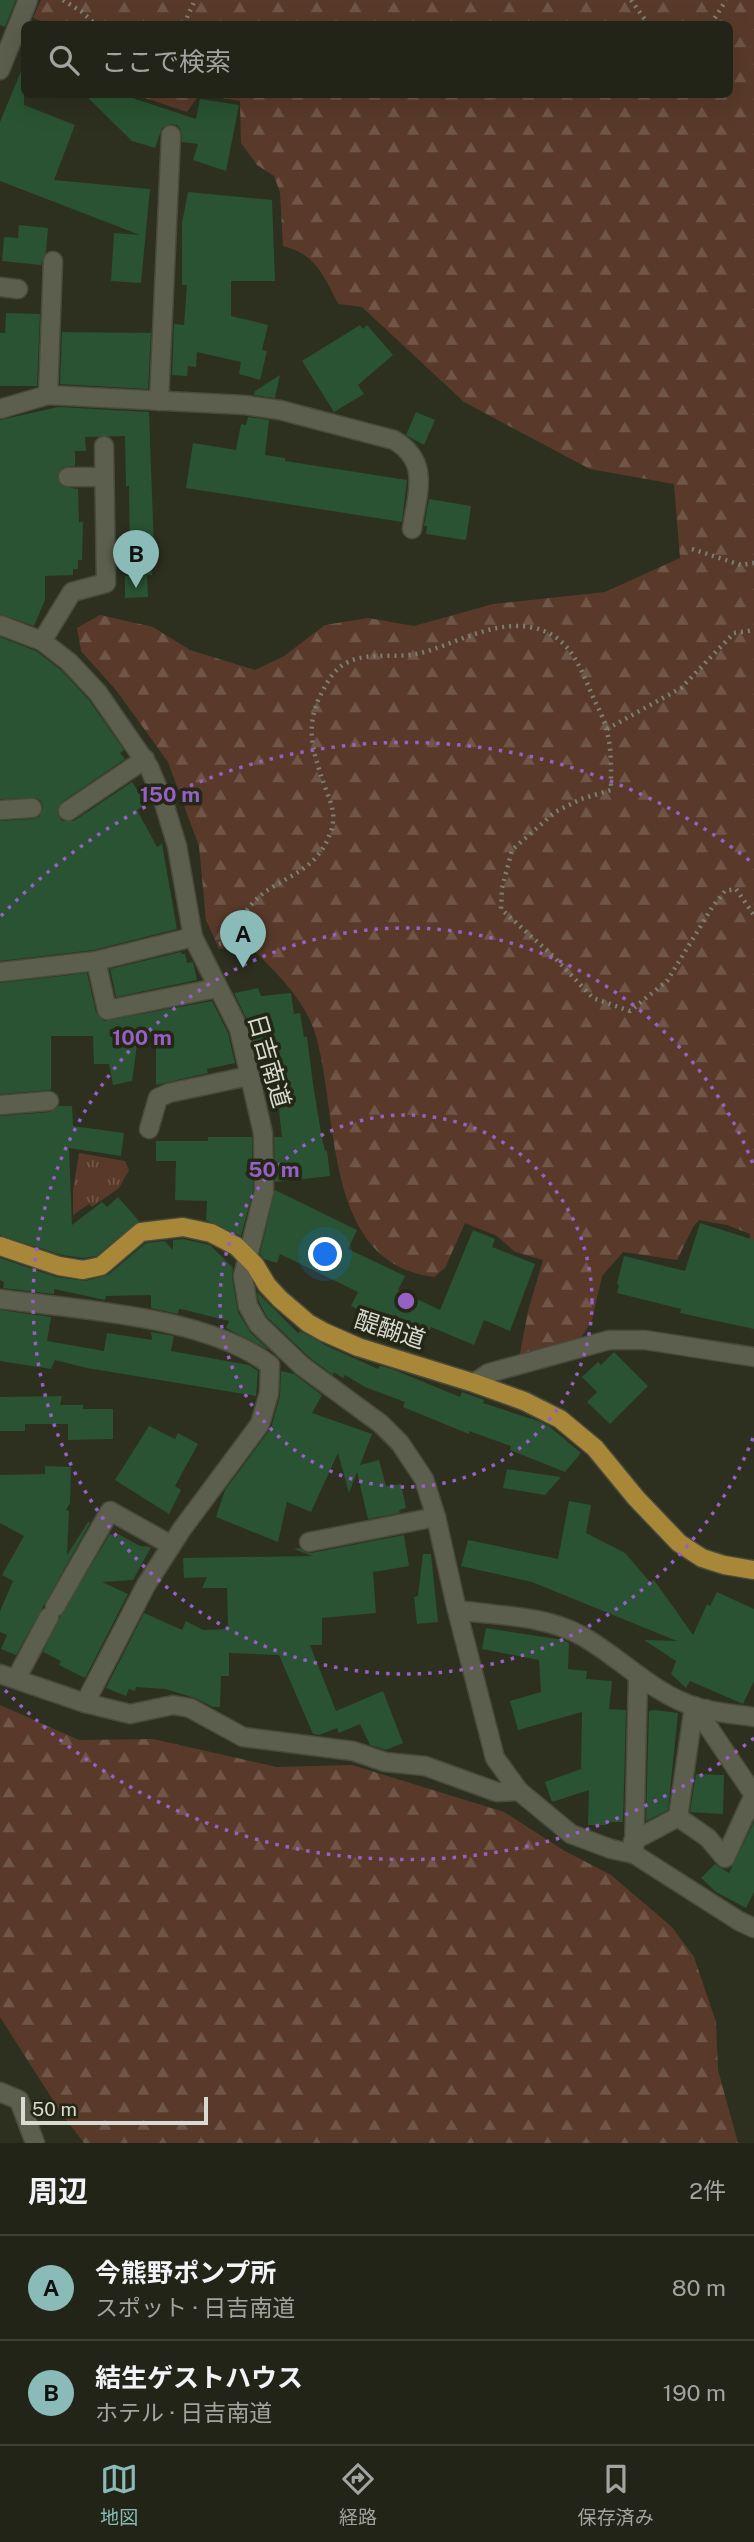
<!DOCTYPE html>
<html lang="ja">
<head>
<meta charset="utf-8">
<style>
  :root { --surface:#222417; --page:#2a2c20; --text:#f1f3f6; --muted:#a2a4a1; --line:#3f4136; --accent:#8bbbb9 }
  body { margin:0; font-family:"Public Sans","Noto Sans JP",sans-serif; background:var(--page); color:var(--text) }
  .scale { position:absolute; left:21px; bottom:18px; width:187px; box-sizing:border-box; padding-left:7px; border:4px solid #d8dbd0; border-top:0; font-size:19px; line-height:24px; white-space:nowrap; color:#d8dbd0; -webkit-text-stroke:5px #242616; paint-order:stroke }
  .you { position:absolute; left:326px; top:1255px; width:24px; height:24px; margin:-18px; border:5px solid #fff; border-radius:50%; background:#1a73e8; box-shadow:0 0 0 10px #1a73e833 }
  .badge { display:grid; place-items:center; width:46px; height:46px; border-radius:50%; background:var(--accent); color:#111; font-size:23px; font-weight:700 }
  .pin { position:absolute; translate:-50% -58px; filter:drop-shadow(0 2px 4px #0008) }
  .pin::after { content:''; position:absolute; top:37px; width:24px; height:21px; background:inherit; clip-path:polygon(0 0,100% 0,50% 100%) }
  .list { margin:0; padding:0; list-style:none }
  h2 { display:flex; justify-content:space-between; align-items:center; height:91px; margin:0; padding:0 28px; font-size:30px }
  h2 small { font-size:23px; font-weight:400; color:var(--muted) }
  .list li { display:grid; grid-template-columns:46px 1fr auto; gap:21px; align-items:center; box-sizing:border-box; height:105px; padding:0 28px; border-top:2px solid var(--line) }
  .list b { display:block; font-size:26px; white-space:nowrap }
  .list p { margin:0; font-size:23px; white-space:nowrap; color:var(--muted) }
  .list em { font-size:23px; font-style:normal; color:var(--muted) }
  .icon { flex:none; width:38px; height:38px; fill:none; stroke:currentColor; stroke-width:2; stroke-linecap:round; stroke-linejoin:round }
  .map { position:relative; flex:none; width:754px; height:2143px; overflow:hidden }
  .search { position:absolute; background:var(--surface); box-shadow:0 7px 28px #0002; left:21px; right:21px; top:21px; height:77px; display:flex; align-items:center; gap:18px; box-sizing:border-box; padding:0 24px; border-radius:10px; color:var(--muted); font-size:26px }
  .sheet { height:301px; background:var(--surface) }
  nav { display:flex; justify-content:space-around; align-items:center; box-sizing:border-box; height:98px; border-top:2px solid var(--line); background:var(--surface); font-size:19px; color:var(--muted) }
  nav a { display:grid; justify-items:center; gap:4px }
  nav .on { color:var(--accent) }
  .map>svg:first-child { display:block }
  .grass { fill:url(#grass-tufts) }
  .forest { fill:url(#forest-firs) }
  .building { fill:#295332 }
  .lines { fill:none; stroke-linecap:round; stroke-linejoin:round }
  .minor-casing { stroke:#484b3c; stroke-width:21 }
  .major-casing { stroke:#484b3c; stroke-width:21 }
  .path { stroke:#7c7f71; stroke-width:4.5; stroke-dasharray:2 5; stroke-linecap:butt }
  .minor { stroke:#5c5f4d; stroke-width:18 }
  .major { stroke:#a88838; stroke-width:18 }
  .ring { fill:none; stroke:#9760c4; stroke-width:3.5; stroke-dasharray:3.5 7 }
  .labels { text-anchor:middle; stroke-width:7; stroke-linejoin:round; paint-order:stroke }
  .street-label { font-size:24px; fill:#d8dbd0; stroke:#242616 }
  .centre { fill:#9760c4; stroke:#242616; stroke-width:3.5 }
  .ring-label { font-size:21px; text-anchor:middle; font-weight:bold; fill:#9760c4; stroke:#242616; stroke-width:7; stroke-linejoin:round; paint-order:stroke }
</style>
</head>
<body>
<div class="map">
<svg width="754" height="2143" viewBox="0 0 754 2143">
  <defs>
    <pattern id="grass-tufts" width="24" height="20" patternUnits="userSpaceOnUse" patternTransform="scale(1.75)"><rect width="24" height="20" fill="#593a2a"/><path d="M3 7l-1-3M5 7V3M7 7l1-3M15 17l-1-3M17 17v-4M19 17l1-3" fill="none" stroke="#705648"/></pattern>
    <pattern id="forest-firs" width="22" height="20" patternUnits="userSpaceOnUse" patternTransform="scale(1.75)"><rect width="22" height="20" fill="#593a2a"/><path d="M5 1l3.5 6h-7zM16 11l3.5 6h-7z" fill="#705648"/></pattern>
  </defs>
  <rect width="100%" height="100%" fill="#2d301f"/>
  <polygon class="grass" points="79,1153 125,1161 129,1170 119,1188 92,1207 89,1204 73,1215 73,1190"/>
  <g class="forest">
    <path d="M41 0H754V1279L748 1275 750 1234 727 1225 699 1220 693 1227 677 1260 623 1252 602 1276 592 1320 576 1346 519 1359 528 1311 543 1260 515 1252 497 1236 465 1223 445 1268 434 1277C321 1263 340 1114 315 1033 303 996 274 971 248 944L219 949 206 920 199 846 168 762 116 690 81 651 77 628 100 615 153 627 190 650 255 670 284 656 325 625 368 618 414 626 493 604 605 592 680 558 674 484 590 469 464 402 362 307 339 304C323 277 317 254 283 246L280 192 274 176 257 165 241 143 240 101 204 95 730 94V24H49L33 18Z"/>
    <polygon points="136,95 199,94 199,95 187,112"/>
    <polygon points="0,1705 79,1740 153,1739 277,1767 352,1765 504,1812 563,1850 611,1875 672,1927 694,1957 716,2022 718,2070 738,2143 84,2143 60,2111 0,2017"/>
  </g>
  <g class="building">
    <polygon points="0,0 16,0 5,27 0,25"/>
    <polygon points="24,64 24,105 75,125 54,180 150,189 141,283 111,281 114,233 140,235 0,181 0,122"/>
    <polygon points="84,94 120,94 196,119 200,99 239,105 226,171 193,160 198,144 182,142 181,130 177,125 171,124 162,128 155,148 132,141"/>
    <polygon points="188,192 272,200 275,281 231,281 231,316 268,325 262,350 267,351 260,380 239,374 241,362 197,352 196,367 188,366 187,376 172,375 174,324 184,325 187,285 182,285 182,223"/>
    <polygon points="19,225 48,228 46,252 41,265 2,261 4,237 18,238"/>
    <polygon points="6,313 40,314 37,386 0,386 0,333 5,333"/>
    <polygon points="360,325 363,329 367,325 393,355 358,385 364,394 334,412 302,361"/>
    <polygon points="62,332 151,333 148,389 60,384"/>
    <polygon points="280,375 275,398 254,395 255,391"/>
    <polygon points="58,407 149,412 154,550 151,550 152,575 130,575 129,486 126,486 125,436 85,437 86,451 75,451 75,466 63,467 57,476 62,486 78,489 79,522 83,522 82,560 78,560 78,569 73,569 73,575 45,576 45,600 34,626 0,614 0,420"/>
    <polygon points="416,412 435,420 424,445 406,435"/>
    <polygon points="248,417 269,420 265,455 285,458 285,461 407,480 402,522 186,488 193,443 236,450 241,424 246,425"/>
    <polygon points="429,499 471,506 466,540 426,534 427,526 424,526"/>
    <polygon points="147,575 148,597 125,598 125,576"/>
    <polygon points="0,637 36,651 61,670 89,700 124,750 120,753 125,759 62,802 57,812 62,821 74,821 132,782 146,804 137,810 157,847 162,844 177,929 94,950 0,961 0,821 33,819 39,817 43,808 41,801 36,798 0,799"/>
    <polygon points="181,952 182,954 185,954 187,963 193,962 197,980 116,997 110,969"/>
    <polygon points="87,973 96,1012 104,1021 212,1001 228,1033 235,1063 207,1069 208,1073 156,1085 156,1039 138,1038 132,1081 113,1085 109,1064 94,1064 93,1036 51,1036 51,1090 0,1094 0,983"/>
    <polygon points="258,988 261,996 291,993 294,1014 300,1013 304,1037 307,1037 313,1084 321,1133 325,1151 327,1150 330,1176 275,1182 274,1137 282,1137 276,1082 271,1083 268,1058 265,1059 264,1056 257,1058 249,1024 234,993"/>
    <polygon points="59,1106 72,1106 73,1126 124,1133 121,1156 69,1148 72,1225 102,1202 107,1207 118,1197 139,1221 96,1256 83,1258 62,1255 0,1235 0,1116 50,1112"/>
    <polygon points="208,1137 252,1137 253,1191 241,1236 206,1220 207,1201 175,1200 176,1161 156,1161 156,1141 208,1141"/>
    <polygon points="275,1190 357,1230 348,1249 405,1276 398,1290 440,1310 473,1230 495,1239 492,1247 535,1264 510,1331 484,1320 474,1345 431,1327 427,1336 385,1316 382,1322 351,1306 358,1292 280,1254 277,1263 264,1259 260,1254"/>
    <polygon points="700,1223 754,1240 754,1329 680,1313 681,1309 617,1293 619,1285 617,1284 624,1256 685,1271"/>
    <polygon points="183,1239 210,1245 233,1268 232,1278 238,1312 250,1332 269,1350 226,1328 229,1321 181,1309 179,1309 178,1314 151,1308 151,1295 106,1296 105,1300 54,1289 54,1294 3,1288 4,1282 0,1280 0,1258 56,1277 85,1281 108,1275 146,1243 165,1241 173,1250 173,1240"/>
    <polygon points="257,1292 298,1333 300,1331 327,1346 378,1369 380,1366 392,1369 460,1397 462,1392 484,1400 483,1403 541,1422 550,1427 581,1453 565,1472 510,1450 511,1446 469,1431 469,1434 403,1407 405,1402 365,1387 345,1375 343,1378 334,1372 333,1375 309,1357 267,1317 259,1302"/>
    <polygon points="0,1310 51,1317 47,1341 104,1351 107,1333 152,1340 151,1332 174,1336 171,1351 249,1365 258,1371 256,1396 87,1368 55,1360 51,1369 0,1361"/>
    <polygon points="614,1352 648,1386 610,1424 587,1402 597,1392 582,1377 598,1362 601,1365"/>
    <polygon points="281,1371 294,1374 322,1395 312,1413 372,1434 360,1465 379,1460 386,1486 401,1484 406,1508 399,1510 400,1513 368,1519 357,1472 349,1493 338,1453 311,1512 287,1502 278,1542 216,1517 225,1490 271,1428 280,1396"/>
    <polygon points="62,1396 60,1405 83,1405 83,1409 113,1409 113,1439 68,1440 68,1424 25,1424 25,1431 0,1431 0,1397"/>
    <polygon points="149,1426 175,1439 178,1433 198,1444 175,1486 181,1490 169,1514 115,1480"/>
    <polygon points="45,1466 71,1467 70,1503 66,1510 69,1511 67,1555 88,1522 90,1523 16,1655 1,1649 7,1635 0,1632 0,1611 13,1581 2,1575 24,1536 0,1523 0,1475 45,1474"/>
    <polygon points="507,1469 561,1477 545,1495 503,1488"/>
    <polygon points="569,1501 591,1505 586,1533 625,1553 650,1582 654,1580 693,1635 707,1604 710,1606 717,1592 754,1609 754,1681 743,1704 690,1681 686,1688 671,1674 676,1661 644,1640 677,1641 532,1582 461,1566 468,1540 558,1559"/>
    <polygon points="110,1534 117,1537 118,1534 140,1546 151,1547 133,1580 102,1582 128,1594 85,1678 59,1665 61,1661 43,1652 60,1617"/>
    <polygon points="404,1535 409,1566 373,1572 376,1613 322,1618 322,1645 310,1645 336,1711 383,1691 403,1743 386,1750 370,1745 360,1724 339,1733 337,1728 319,1735 313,1734 279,1655 229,1653 229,1676 221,1676 220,1707 213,1707 195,1698 165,1689 136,1687 135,1691 129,1689 126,1696 106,1688 144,1613 182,1630 186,1621 203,1630 228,1629 227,1588 202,1588 207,1577 184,1578 183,1558 312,1556 294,1549 299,1548 305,1552 311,1553"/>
    <polygon points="423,1554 431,1554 438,1622 417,1624 414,1597 418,1596"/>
    <polygon points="486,1628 563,1640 569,1643 568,1669 587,1671 586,1679 612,1681 609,1709 626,1710 623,1822 607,1822 607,1825 588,1825 589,1790 552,1802 545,1782 581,1769 582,1712 518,1730 510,1701 541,1692 539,1660 482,1649"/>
    <polygon points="655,1710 678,1713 668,1810 646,1821 649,1711"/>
    <polygon points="696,1774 724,1775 723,1814 690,1812"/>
    <polygon points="754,1822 754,1892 746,1908 716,1892 701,1878 715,1864 729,1873"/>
  </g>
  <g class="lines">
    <g class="minor-casing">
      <g id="minor">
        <polyline points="0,70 28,0"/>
        <polyline points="0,287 18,289"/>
        <polyline points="48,395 53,261"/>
        <polyline points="159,401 171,135"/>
        <path d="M0 409 48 395 245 405 280 410 394 440C431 462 417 493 412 529"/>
        <polyline points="68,477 104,477"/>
        <polyline points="0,625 42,641 69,662 98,693 149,767 164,803 177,846 193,937 239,1029 263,1133 264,1192 243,1276 248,1306 258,1324 302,1366 381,1424 400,1443 424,1479 436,1517 457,1610 495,1758 519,1791 571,1834 611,1849 634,1854 739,1921 754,1928"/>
        <polyline points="42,641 72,592 106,583 104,446"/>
        <polyline points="0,810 32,808"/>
        <polyline points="68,811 145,759"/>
        <polyline points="96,961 107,1010 217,988"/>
        <polyline points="0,972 96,961 193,937"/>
        <polyline points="0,1105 49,1101"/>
        <polyline points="149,1129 158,1098 169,1093 249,1076"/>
        <path d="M0 1299C80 1310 206 1316 270 1365L269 1393 260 1424 182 1529 146 1585 85 1703"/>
        <polyline points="474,1383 489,1373 609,1340 645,1340 754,1357"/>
        <polyline points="309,1542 436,1517"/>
        <polyline points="55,1607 110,1511 171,1545"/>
        <path d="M457 1610C498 1616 545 1615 582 1636 621 1658 653 1694 696 1707 714 1713 735 1714 754 1717"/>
        <polyline points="0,1674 85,1703 130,1714 173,1705 190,1708 243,1737 353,1751 385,1762 425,1766 497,1792 519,1791"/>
        <polyline points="16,1679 49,1617"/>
        <polyline points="706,1709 705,1722 754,1795"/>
        <polyline points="678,1817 708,1838 725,1858 754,1795"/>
        <polyline points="633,1841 678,1817 694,1706"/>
        <polyline points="634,1854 638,1676"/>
        <polyline points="0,2092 19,2100 35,2143"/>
      </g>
    </g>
    <g class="major-casing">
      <polyline id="major" points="0,1246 59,1266 83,1270 101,1266 141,1232 183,1227 211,1233 236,1246 255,1265 267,1285 280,1299 308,1323 324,1332 358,1347 474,1383 524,1401 560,1419 595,1448 636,1498 679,1543 702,1558 724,1565 754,1570"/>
    </g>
    <g class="path">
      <polyline points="63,0 82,12 95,24"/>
      <polyline points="631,0 648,24"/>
      <polyline points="184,24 195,0"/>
      <polyline points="711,24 726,0"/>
      <polyline points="692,549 741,565 754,563"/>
      <polyline points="607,729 681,688 734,633 754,630"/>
      <path d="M219 944 237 939C241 927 242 915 251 905 276 875 315 878 331 831 336 816 332 805 326 790 311 746 302 722 329 680 350 645 389 661 421 653 455 644 492 621 529 627 569 633 579 665 593 697 598 708 605 720 607 732 612 751 611 770 611 790L581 799 555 812 512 850 502 888 501 909 553 956 593 998 630 1011 667 981 713 906 725 891 736 889 754 915"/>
    </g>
    <use href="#minor" class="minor"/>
    <use href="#major" class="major"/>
  </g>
  <g class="ring">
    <circle cx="406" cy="1301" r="186"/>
    <path d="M753 1438A373 373 0 1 1 753 1164"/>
    <path d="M754 1738A559 559 0 0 1 1 1686M1 916A559 559 0 0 1 754 864"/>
  </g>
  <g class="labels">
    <g class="street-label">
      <text transform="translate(269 1061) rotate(74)" y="8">日吉南道</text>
      <text transform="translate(390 1330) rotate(18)" y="8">醍醐道</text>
    </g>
  </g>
  <circle cx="406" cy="1301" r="10" class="centre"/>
  <g class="ring-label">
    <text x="170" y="802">150 m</text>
    <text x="142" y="1045">100 m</text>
    <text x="274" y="1177">50 m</text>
  </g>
</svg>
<div class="scale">50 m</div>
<div class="you"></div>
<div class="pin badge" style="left:243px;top:968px">A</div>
<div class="pin badge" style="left:136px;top:588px">B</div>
<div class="search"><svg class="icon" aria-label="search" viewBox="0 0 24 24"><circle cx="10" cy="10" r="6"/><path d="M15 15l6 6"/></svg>ここで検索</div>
</div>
<section class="sheet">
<h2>周辺<small>2件</small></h2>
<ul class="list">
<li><span class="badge">A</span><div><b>今熊野ポンプ所</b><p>スポット · 日吉南道</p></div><em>80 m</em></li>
<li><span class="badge">B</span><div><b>結生ゲストハウス</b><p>ホテル · 日吉南道</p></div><em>190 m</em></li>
</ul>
</section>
<nav>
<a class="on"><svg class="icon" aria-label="map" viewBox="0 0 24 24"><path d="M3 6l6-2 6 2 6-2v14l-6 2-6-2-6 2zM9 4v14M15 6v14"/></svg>地図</a>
<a><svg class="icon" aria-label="directions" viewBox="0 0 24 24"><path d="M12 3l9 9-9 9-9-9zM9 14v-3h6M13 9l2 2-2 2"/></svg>経路</a>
<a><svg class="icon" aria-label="saved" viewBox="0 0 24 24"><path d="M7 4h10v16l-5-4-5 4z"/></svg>保存済み</a>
</nav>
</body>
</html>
